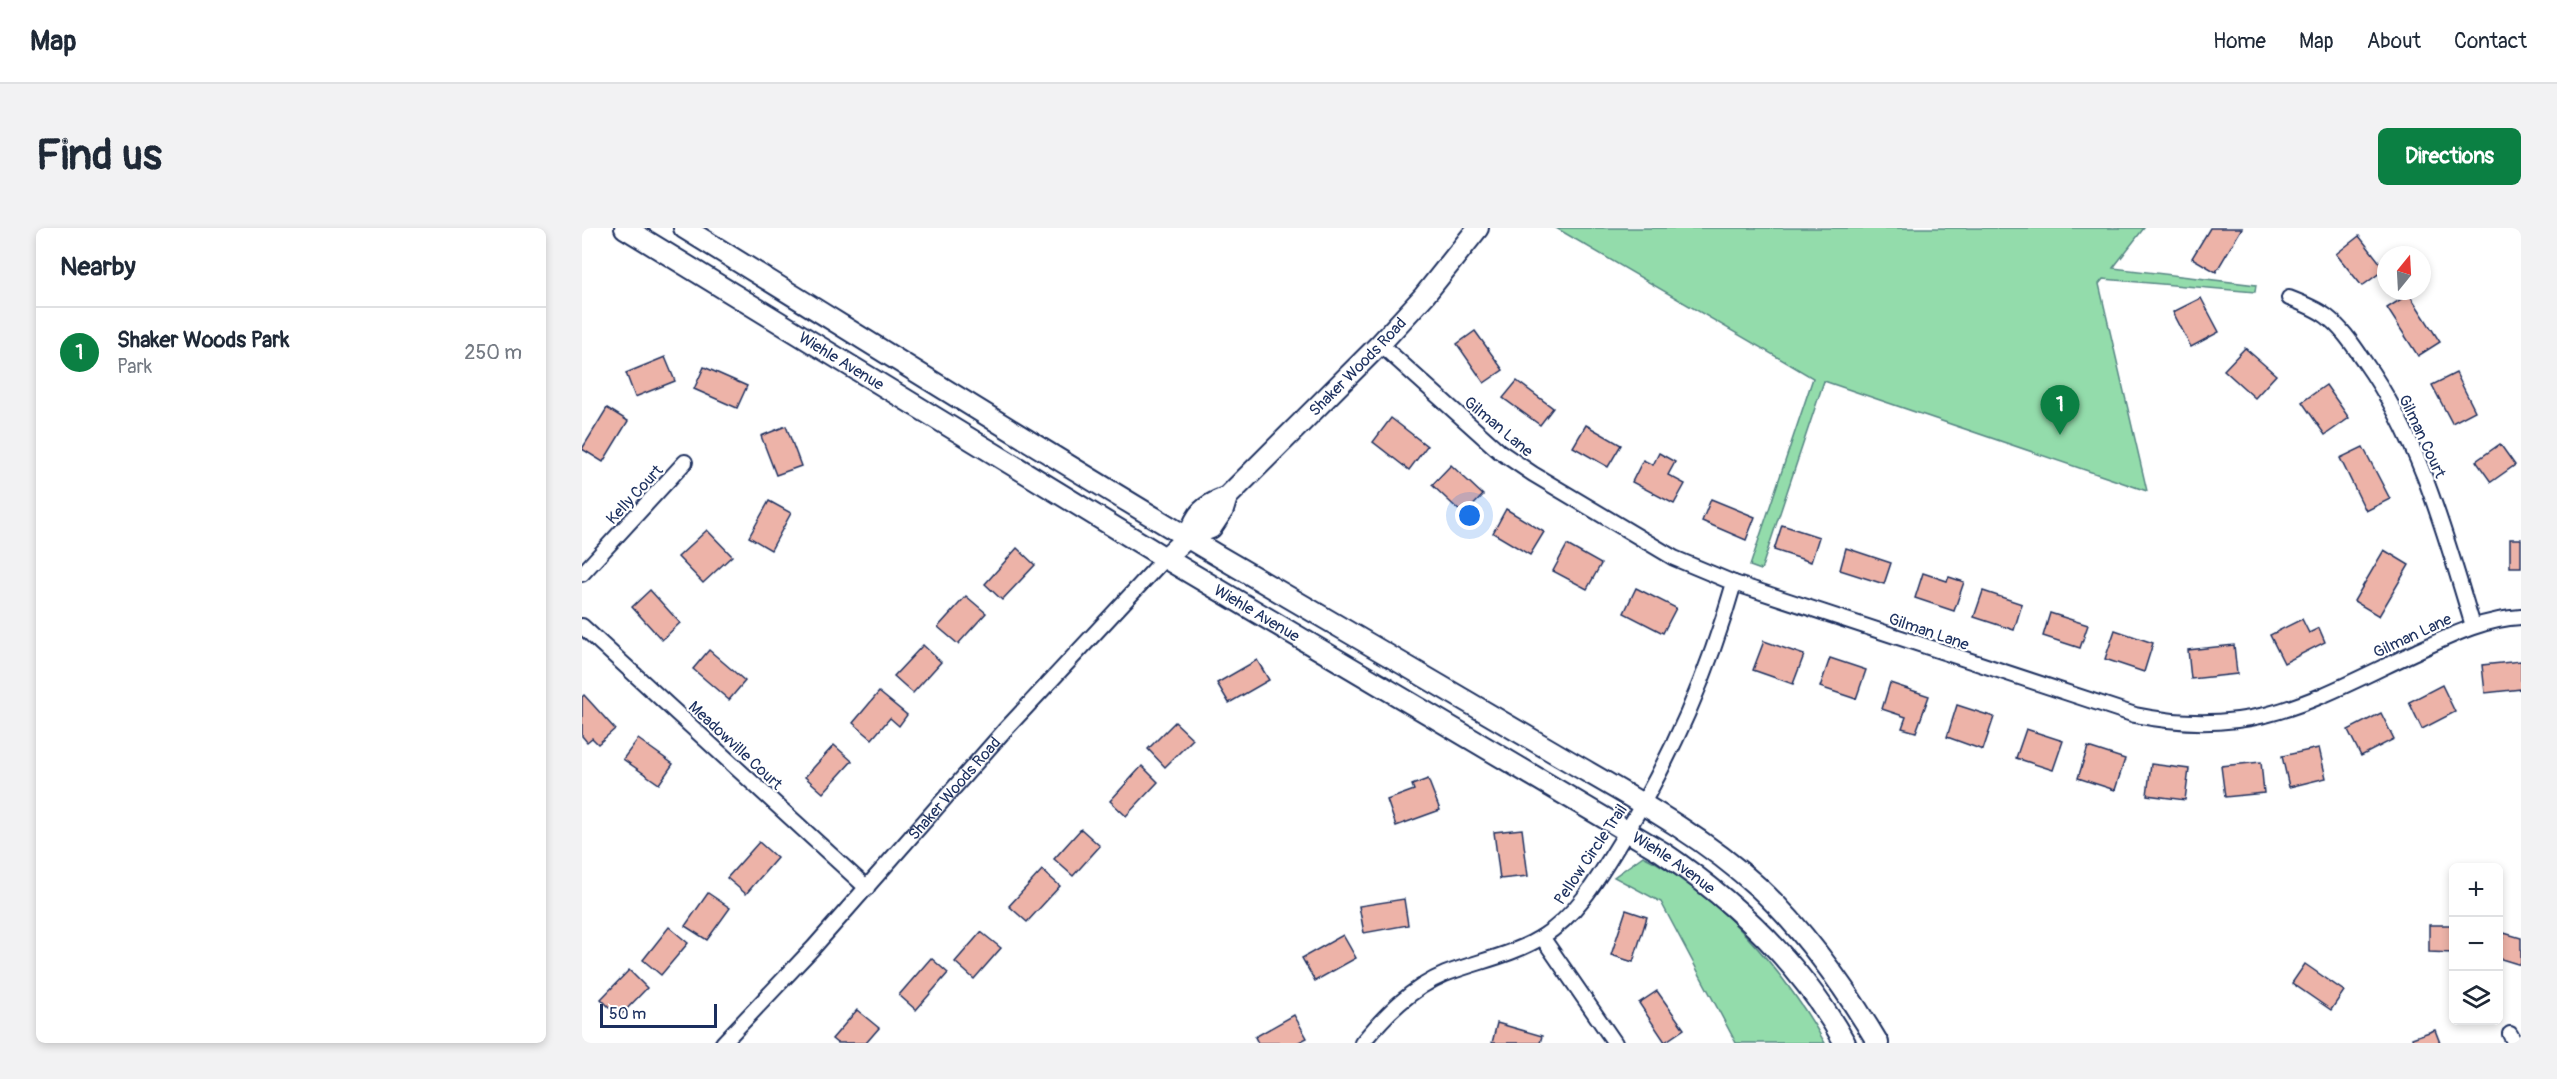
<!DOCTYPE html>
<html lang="en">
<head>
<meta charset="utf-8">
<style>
  :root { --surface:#fff; --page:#f2f2f3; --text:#1f2937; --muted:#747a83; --line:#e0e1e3; --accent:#0b8043 }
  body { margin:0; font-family:Pangolin,sans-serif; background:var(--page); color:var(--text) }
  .controls { position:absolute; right:18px; bottom:18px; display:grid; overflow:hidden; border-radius:9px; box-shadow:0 3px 9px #0003 }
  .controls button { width:54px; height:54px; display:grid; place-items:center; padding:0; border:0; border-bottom:2px solid var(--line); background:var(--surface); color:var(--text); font:30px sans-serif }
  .compass { position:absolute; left:1795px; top:18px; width:54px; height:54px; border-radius:50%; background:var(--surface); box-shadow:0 3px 9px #0003; rotate:18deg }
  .scale { position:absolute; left:18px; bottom:15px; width:117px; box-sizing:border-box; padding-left:6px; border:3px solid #1b2f5e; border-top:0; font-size:16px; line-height:21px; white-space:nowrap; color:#1b2f5e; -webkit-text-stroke:4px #fff; paint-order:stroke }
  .you { position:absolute; left:888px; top:288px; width:21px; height:21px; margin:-15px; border:4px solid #fff; border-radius:50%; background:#1a73e8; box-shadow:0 0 0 9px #1a73e833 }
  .badge { display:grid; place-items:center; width:39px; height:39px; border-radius:50%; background:var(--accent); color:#fff; font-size:20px; font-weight:700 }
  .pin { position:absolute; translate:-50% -50px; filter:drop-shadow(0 2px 3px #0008) }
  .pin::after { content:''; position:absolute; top:32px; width:21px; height:18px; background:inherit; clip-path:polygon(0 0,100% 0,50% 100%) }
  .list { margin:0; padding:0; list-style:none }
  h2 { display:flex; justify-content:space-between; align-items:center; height:78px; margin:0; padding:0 24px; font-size:26px }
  h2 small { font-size:20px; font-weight:400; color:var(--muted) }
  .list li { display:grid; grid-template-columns:39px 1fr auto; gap:18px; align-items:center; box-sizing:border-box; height:90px; padding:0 24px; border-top:2px solid var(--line) }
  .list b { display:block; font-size:22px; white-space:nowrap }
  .list p { margin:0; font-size:20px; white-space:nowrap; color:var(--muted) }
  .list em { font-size:20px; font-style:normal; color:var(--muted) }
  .icon { flex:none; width:33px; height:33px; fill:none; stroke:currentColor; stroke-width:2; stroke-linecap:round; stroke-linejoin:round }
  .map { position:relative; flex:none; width:1939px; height:815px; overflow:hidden; border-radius:9px }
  header { display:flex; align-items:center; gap:36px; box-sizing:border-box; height:84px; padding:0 30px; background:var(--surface); border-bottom:2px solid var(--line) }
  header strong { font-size:28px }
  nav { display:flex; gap:33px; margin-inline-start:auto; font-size:21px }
  .intro { display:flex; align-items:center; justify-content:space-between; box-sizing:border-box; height:144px; padding:0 36px }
  h1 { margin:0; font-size:42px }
  .button { padding:15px 27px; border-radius:9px; background:var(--accent); color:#fff; font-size:21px; font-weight:700 }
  main { display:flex; gap:36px; padding:0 36px }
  aside { flex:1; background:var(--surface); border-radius:9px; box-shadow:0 3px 9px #0003 }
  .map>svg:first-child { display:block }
  .green { fill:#93dcab; stroke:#578684; stroke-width:1.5 }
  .building { fill:#edb3a8; stroke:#1b2f5e; stroke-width:1.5 }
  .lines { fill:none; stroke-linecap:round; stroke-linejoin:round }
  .street-casing { stroke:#1b2f5e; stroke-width:18 }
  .secondary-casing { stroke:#1b2f5e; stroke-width:24 }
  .street { stroke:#fff; stroke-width:14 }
  .secondary { stroke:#fff; stroke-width:20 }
  .labels { text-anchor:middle; stroke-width:4.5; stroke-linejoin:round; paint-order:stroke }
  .street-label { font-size:16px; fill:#1b2f5e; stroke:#fff }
</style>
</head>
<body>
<header>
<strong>Map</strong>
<nav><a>Home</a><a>Map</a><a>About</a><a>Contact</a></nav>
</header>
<div class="intro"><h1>Find us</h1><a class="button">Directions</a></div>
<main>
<aside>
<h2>Nearby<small></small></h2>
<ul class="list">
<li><span class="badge">1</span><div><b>Shaker Woods Park</b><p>Park</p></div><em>250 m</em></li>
</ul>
</aside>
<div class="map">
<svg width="1939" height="815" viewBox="0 0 1939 815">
  <rect width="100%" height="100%" fill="#fff"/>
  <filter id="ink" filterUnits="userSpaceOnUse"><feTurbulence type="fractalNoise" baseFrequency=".0167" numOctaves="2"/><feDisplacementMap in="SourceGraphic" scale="12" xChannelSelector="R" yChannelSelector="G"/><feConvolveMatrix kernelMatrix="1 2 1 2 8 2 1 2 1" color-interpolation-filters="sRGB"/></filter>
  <g filter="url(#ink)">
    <g class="green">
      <polygon points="974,0 1562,0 1531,40 1674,57 1673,64 1521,51 1517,56 1565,263 1242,153 1179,342 1168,338 1231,150"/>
      <path d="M1061 628C1135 664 1203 744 1243 815H1154L1079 674 1032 649Z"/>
    </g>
    <g class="building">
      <polygon points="1628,0 1660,0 1634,44 1610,30"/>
      <polygon points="1777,8 1803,41 1780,58 1754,26"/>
      <polygon points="1827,66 1858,114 1836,128 1805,80"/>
      <polygon points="1619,70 1637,104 1609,119 1591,84"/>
      <polygon points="893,103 921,142 902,155 875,116"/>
      <polygon points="1663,120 1694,147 1673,170 1642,142"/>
      <polygon points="83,129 93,153 53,169 44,145"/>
      <polygon points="122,139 165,158 155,180 112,161"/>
      <polygon points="1874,145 1893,183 1870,195 1850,157"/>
      <polygon points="935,153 971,180 958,197 921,170"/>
      <polygon points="1744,157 1767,190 1743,207 1720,174"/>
      <polygon points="25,180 46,193 21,234 0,221"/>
      <polygon points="809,190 845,218 827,242 791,214"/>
      <polygon points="1004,197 1039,217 1026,239 991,219"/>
      <polygon points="204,198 219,238 194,247 179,208"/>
      <polygon points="1918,216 1933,237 1909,254 1894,233"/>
      <polygon points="1781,219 1808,271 1784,283 1758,230"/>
      <polygon points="1077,225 1093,234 1086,247 1103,256 1092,276 1050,254 1061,232 1071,237"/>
      <polygon points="869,237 901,267 882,287 850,257"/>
      <polygon points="1129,271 1173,289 1164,312 1120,293"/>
      <polygon points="187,273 209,285 189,322 167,309"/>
      <polygon points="924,281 962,304 948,327 911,305"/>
      <polygon points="1200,297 1237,309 1229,334 1192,322"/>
      <polygon points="125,302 150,328 121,355 96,329"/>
      <rect x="1928" y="311" width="11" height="28"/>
      <polygon points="985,317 1019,336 1005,361 971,343"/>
      <polygon points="435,320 453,337 420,372 403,356"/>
      <polygon points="1264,320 1309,335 1302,356 1258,342"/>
      <polygon points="1802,322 1827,337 1797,388 1772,373"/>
      <polygon points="1341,345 1365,353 1367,349 1382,354 1372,383 1333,370"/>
      <polygon points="1054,360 1094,380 1081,405 1042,385"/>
      <polygon points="68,362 98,395 80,412 50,379"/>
      <polygon points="1401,363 1440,376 1432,402 1392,389"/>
      <polygon points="384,368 404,385 376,416 356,399"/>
      <polygon points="1468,385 1506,397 1498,420 1461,408"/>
      <polygon points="1720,391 1727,405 1737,400 1743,414 1702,435 1688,407"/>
      <polygon points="1533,402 1571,415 1562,444 1523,431"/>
      <polygon points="1182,413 1222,427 1211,456 1171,442"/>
      <polygon points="341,417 359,434 331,465 312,448"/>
      <polygon points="1652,417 1655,446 1609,451 1606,422"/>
      <polygon points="127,422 163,453 147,472 111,441"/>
      <polygon points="1248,430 1284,442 1274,471 1238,459"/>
      <polygon points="675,432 687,452 647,475 635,455"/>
      <polygon points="1939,433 1939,461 1903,465 1900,437"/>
      <polygon points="1308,455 1347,468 1334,504 1320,500 1324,489 1300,481"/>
      <polygon points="1860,457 1873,484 1840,501 1827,474"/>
      <polygon points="297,464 325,487 317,498 308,490 290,511 271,495"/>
      <polygon points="2,467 33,501 16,516 10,510 5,514 0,508 0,469"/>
      <polygon points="1375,477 1412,489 1401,522 1365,509"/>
      <polygon points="1799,485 1812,511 1779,528 1766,502"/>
      <polygon points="593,494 611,511 583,539 566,521"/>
      <polygon points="1444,501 1481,513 1471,542 1434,530"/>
      <polygon points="56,511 91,536 77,556 41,531"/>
      <polygon points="252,517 270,533 241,565 223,549"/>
      <polygon points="1506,519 1543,531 1533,562 1496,550"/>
      <polygon points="1737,520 1744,550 1707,559 1700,528"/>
      <polygon points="1679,534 1682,565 1643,569 1639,538"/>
      <polygon points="1569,536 1607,541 1603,572 1565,567"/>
      <polygon points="560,538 576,554 544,588 528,573"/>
      <polygon points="846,551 858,582 814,598 805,572 832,562 830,557"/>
      <polygon points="499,601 518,618 491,648 472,631"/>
      <polygon points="940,601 946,648 918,651 912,604"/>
      <polygon points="177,614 195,630 164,666 145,650"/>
      <polygon points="460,642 478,658 445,694 427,678"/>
      <polygon points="126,665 148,680 125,712 103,698"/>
      <polygon points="822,671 826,697 782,705 777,678"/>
      <polygon points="1044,682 1065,689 1051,734 1029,727"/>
      <polygon points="1847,697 1872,697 1872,725 1847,724"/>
      <polygon points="87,699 106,715 79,747 61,732"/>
      <polygon points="399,704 419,720 392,751 373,734"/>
      <polygon points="1922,705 1939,710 1939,737 1916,730"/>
      <polygon points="761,707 774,730 733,753 720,730"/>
      <polygon points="349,730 366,745 334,782 317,767"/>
      <polygon points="1723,736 1762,763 1749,782 1710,755"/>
      <polygon points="47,742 65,760 37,789 19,771"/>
      <polygon points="1075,763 1102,801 1083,814 1057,775"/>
      <polygon points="275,782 297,800 284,815 255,815 250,811"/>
      <polygon points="712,787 725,810 715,815 676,815 673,809"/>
      <polygon points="915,795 960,808 958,815 910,815"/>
      <polygon points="1853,802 1858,815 1831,815 1830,810"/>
    </g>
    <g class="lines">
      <g class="street-casing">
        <g id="street">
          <path d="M1707 70C1720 75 1733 80 1744 88 1760 100 1771 117 1782 133 1838 212 1863 306 1891 398"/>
          <path d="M798 116 917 223 951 246 1092 330 1152 355 1553 487C1670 511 1729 473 1831 425 1866 409 1900 391 1939 389"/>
          <polyline points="0,346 103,234"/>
          <polyline points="0,398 285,660"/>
          <polyline points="960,709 1033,815"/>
          <polyline points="1928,806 1933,815"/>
          <path id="s1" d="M141 815 232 719 422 503 583 330"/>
          <path d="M780 815C803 787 829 760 863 746 896 733 929 728 960 709 998 685 1019 645 1042 608 1091 526 1126 447 1152 355"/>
        </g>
      </g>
      <g class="secondary-casing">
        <g id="secondary">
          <path id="s2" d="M43 0 583 330 1080 624C1154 674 1219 736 1263 815"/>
          <path d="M102 0C279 109 455 220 633 326 744 392 857 456 968 522 1039 564 1115 603 1176 659 1224 704 1262 758 1296 815"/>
          <path id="s3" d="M606 309C615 285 621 278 645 269L798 116 842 68 896 0"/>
          <polyline points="583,330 606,309 629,300 641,282 645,269"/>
        </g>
      </g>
      <use href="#street" class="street"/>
      <use href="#secondary" class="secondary"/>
    </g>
  </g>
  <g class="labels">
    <g class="street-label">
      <text dy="6" stroke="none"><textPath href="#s2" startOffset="254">Wiehle Avenue</textPath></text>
      <text dy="6" stroke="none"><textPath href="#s3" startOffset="243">Shaker Woods Road</textPath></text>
      <text transform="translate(917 198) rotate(40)" y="6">Gilman Lane</text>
      <text transform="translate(1841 208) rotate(65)" y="6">Gilman Court</text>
      <text transform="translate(52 266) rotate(-47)" y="6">Kelly Court</text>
      <text dy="6" stroke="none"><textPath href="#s2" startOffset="740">Wiehle Avenue</textPath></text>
      <text transform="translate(1347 403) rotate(19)" y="6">Gilman Lane</text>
      <text transform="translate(1830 407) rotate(-25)" y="6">Gilman Lane</text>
      <text transform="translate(154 517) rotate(43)" y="6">Meadowville Court</text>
      <text dy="6" stroke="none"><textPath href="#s1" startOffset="344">Shaker Woods Road</textPath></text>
      <text transform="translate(1008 626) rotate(-56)" y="6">Pellow Circle Trail</text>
      <text dy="6" stroke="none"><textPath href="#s2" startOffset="1226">Wiehle Avenue</textPath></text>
    </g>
  </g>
</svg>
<div class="controls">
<button>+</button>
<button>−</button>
<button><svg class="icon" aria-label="layers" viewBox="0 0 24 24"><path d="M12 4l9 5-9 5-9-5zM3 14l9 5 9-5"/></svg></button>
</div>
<svg class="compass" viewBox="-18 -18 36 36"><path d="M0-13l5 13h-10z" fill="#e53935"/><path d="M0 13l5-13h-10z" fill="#747a83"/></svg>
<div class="scale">50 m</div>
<div class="you"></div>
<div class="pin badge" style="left:1478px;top:207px">1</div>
</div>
</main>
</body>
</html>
